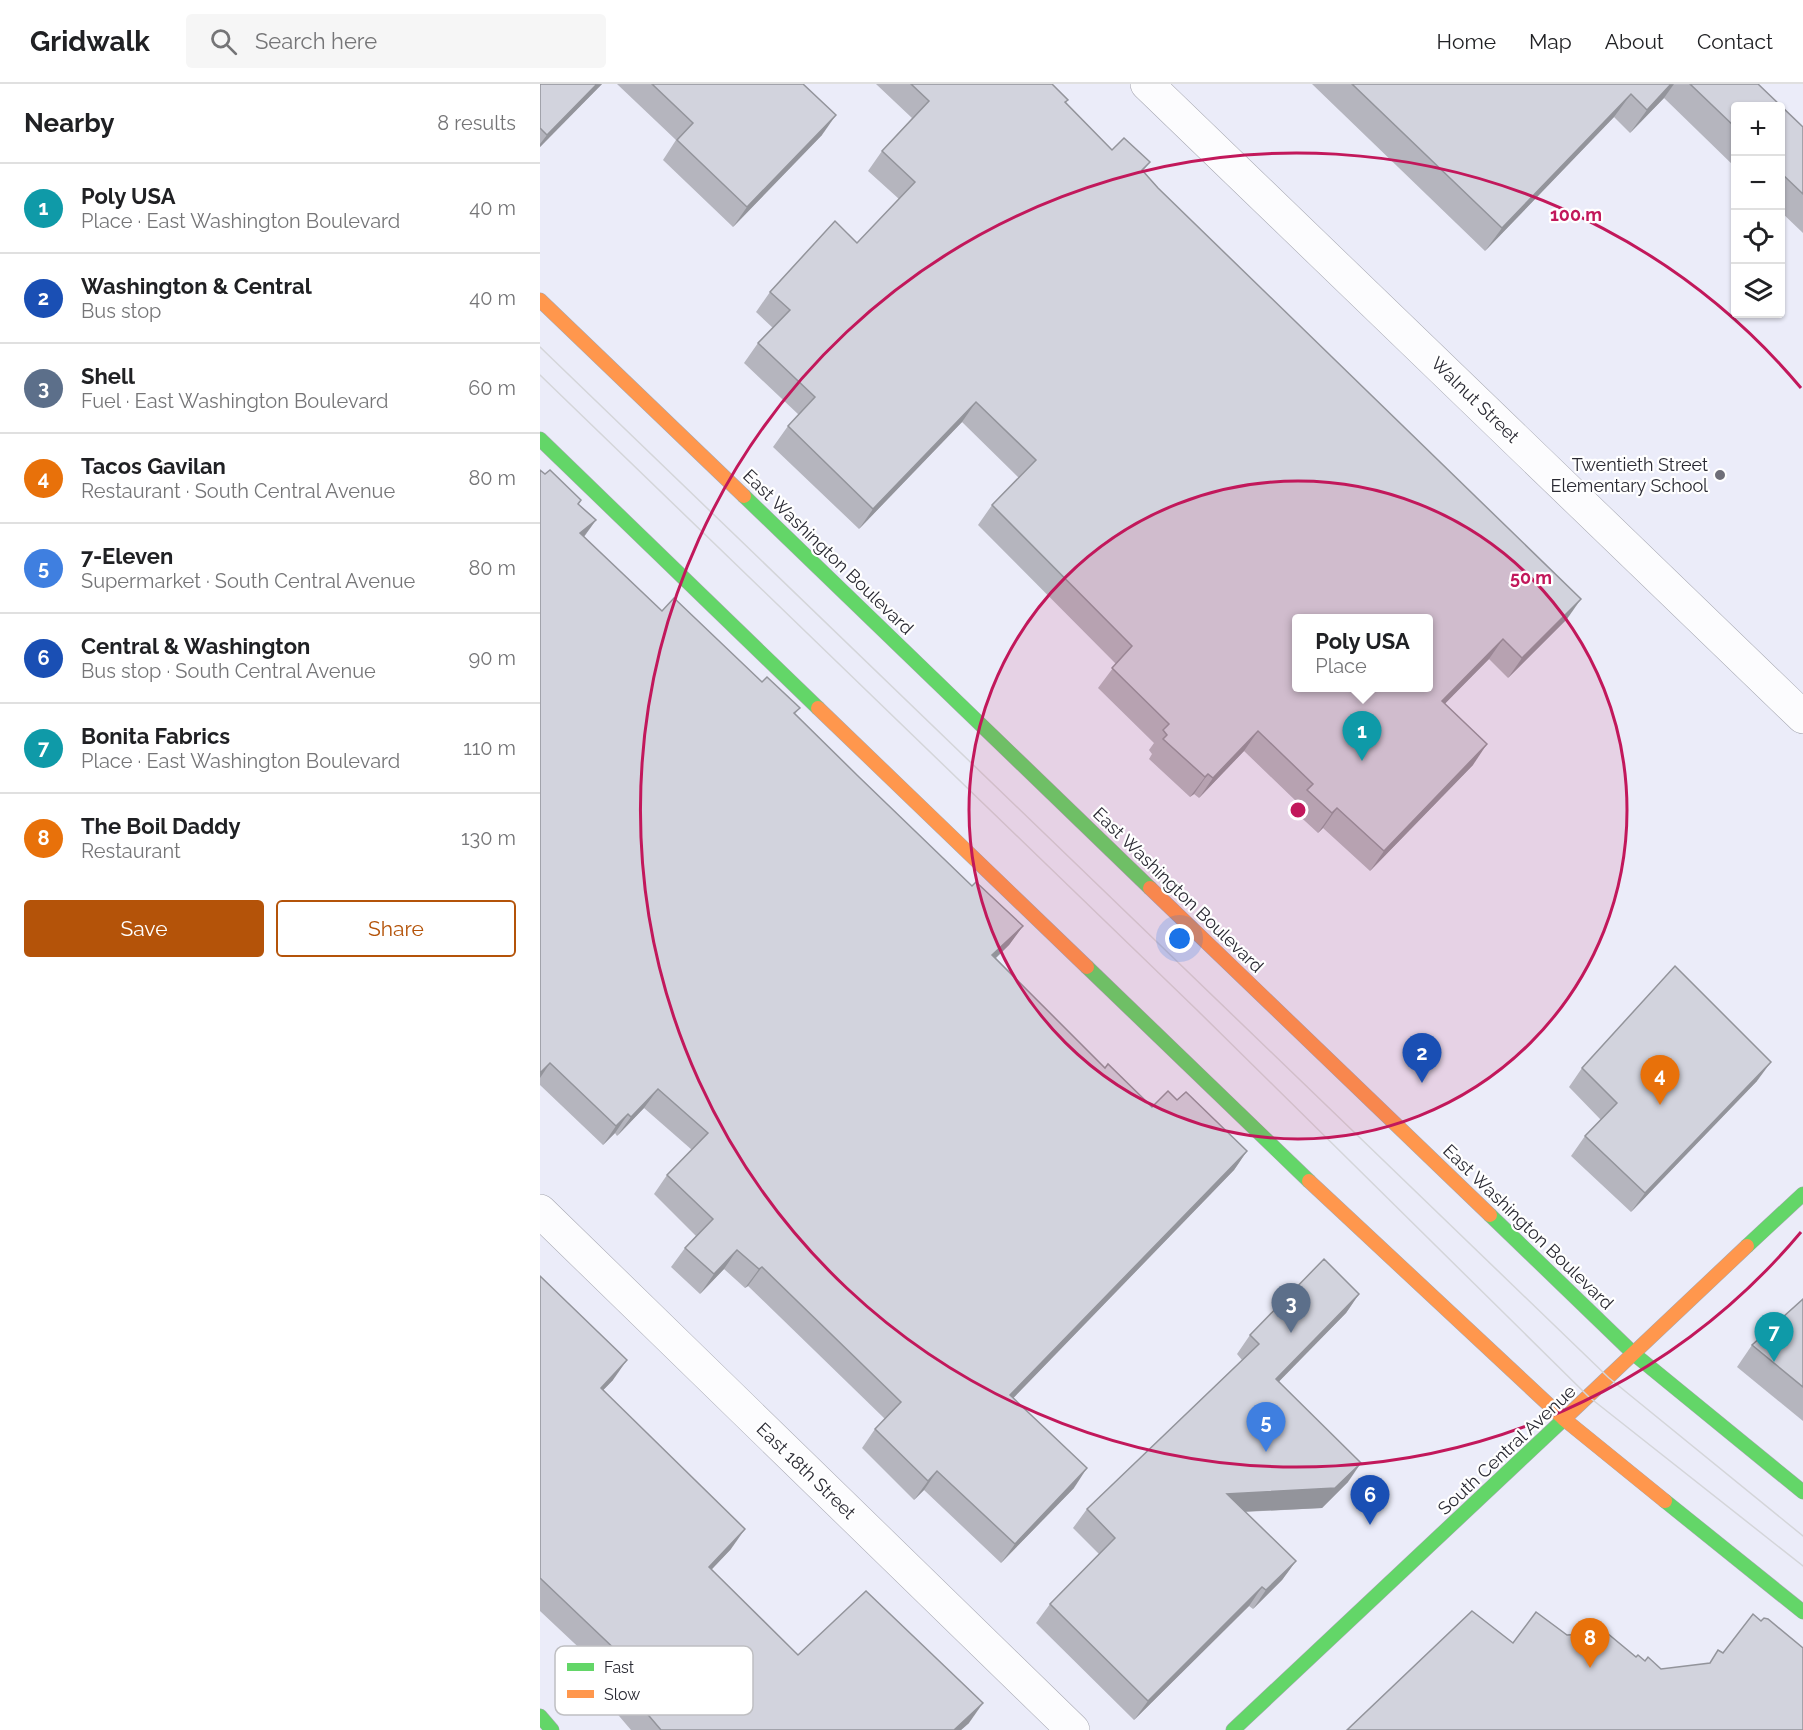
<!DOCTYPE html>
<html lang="en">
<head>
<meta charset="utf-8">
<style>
  :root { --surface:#fff; --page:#f6f6f6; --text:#202124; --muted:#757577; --line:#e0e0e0; --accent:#b45309 }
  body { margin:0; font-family:Raleway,sans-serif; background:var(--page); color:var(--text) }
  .controls { position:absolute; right:18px; top:18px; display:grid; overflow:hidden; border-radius:6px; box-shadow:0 2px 4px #0004 }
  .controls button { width:54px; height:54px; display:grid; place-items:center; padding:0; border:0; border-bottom:2px solid var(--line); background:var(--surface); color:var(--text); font:30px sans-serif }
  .you { position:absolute; left:640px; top:855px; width:21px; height:21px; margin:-15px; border:4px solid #fff; border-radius:50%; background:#1a73e8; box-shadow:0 0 0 9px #1a73e833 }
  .badge { display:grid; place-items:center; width:39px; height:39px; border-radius:50%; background:var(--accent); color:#fff; font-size:20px; font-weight:700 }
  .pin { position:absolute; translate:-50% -50px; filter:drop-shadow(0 2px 3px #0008) }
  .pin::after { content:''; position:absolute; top:32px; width:21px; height:18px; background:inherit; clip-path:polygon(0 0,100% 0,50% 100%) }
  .popup { position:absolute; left:752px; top:530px; width:141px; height:78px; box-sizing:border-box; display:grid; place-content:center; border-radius:6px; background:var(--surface); filter:drop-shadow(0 2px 4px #0005); font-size:20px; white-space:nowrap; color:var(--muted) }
  .popup b { font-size:22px; color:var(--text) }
  .popup::after { content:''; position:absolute; left:50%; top:100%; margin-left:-12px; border:12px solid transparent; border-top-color:var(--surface) }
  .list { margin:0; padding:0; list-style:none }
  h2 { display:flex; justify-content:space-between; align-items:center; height:78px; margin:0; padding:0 24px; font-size:26px }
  h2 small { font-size:20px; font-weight:400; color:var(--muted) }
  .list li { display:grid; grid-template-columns:39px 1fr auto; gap:18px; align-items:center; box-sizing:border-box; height:90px; padding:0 24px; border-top:2px solid var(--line) }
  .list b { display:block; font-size:22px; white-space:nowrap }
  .list p { margin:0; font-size:20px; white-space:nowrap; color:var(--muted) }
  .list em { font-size:20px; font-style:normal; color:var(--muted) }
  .actions { display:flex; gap:12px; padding:18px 24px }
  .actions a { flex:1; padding:14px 0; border:2px solid var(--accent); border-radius:6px; text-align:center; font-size:21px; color:var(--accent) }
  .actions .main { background:var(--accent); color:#fff }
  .icon { flex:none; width:33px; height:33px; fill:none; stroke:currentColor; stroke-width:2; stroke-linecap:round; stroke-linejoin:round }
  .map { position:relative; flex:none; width:1263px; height:1646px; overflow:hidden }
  header { display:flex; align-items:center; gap:36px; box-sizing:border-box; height:84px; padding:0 30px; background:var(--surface); border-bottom:2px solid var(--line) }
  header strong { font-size:28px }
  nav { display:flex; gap:33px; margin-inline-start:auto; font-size:21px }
  .search { width:420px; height:54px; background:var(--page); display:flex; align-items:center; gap:15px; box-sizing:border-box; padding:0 21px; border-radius:6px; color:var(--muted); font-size:22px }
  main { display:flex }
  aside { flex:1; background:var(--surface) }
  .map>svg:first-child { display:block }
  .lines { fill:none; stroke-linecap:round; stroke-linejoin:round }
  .street-casing { stroke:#a6a7b1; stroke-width:34 }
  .fast-casing { stroke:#a6a7b1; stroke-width:15 }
  .slow-casing { stroke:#a6a7b1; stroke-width:15 }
  .street { stroke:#fcfcfe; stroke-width:33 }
  .fast { stroke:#63d668; stroke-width:14 }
  .slow { stroke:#ff974d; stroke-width:14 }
  .tram { stroke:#d4d5d9; stroke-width:1.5 }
  .wall { fill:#b5b5be }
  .shaded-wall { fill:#93949b }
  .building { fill:#d2d3dd; stroke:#93949b; stroke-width:1.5; fill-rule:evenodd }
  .ring { fill:none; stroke:#c2185b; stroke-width:3 }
  .poi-dot { fill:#6e6e78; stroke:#fff; stroke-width:2 }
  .labels { text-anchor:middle; stroke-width:4.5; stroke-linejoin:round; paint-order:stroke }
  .street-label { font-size:18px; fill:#2a2a33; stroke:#fff }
  .poi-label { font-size:18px; fill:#2a2a33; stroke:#fff; text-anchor:end }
  .key { fill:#fff; stroke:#bfbfc2; stroke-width:1.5 }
  .key-label { font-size:16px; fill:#2a2a33 }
  .centre { fill:#c2185b; stroke:#fff; stroke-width:3 }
  .ring-label { font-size:18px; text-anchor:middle; font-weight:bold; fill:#c2185b; stroke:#fff; stroke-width:4.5; stroke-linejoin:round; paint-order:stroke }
</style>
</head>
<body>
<header>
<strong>Gridwalk</strong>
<div class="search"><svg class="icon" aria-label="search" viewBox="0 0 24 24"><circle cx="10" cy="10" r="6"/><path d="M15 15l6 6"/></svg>Search here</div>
<nav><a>Home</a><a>Map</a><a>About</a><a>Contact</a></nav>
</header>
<main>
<aside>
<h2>Nearby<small>8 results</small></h2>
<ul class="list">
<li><span class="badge" style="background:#0f9aa8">1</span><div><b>Poly USA</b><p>Place · East Washington Boulevard</p></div><em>40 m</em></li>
<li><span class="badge" style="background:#1a4fb4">2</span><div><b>Washington &amp; Central</b><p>Bus stop</p></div><em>40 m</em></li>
<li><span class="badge" style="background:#5c6f8a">3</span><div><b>Shell</b><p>Fuel · East Washington Boulevard</p></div><em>60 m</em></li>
<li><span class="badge" style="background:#e8710a">4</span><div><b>Tacos Gavilan</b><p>Restaurant · South Central Avenue</p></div><em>80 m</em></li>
<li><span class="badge" style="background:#3f7fe0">5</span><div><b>7-Eleven</b><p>Supermarket · South Central Avenue</p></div><em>80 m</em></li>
<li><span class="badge" style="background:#1a4fb4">6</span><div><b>Central &amp; Washington</b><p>Bus stop · South Central Avenue</p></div><em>90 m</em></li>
<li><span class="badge" style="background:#0f9aa8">7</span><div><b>Bonita Fabrics</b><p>Place · East Washington Boulevard</p></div><em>110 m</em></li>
<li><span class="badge" style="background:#e8710a">8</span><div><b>The Boil Daddy</b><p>Restaurant</p></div><em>130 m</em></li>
</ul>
<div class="actions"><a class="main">Save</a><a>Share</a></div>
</aside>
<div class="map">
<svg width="1263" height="1646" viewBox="0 0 1263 1646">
  <rect width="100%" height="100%" fill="#ebecf9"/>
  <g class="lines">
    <g class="street-casing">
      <g id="street">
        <polyline points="607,0 1263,633"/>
        <polyline points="0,1127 533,1646"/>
      </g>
    </g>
    <g class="fast-casing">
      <g id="fast">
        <polyline points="0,355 278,624"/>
        <polyline points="204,412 610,804"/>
        <polyline points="547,883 769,1097"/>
        <polyline points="950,1131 1094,1270 1263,1408"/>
        <polyline points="1207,1162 1263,1110"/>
        <polyline points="1125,1417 1263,1528"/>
        <polyline points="0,1632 12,1646"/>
        <polyline points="693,1646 1024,1335"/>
      </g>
    </g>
    <g class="slow-casing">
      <g id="slow">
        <polyline points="0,216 204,412"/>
        <polyline points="278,624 547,883"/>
        <polyline points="610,804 950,1131"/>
        <polyline points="769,1097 1024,1335 1125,1417"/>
        <polyline points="1024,1335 1207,1162"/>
      </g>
    </g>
    <use href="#street" class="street"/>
    <use href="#fast" class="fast"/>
    <use href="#slow" class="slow"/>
    <g class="tram">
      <polyline points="0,263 1069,1294 1263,1452"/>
      <polyline points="0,291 657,926 1049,1313 1263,1482"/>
    </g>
  </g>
  <g class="wall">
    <polygon points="0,0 62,0 0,63"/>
    <polygon points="77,0 263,0 282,51 193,143 123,76 136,56"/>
    <polygon points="336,0 512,0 528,16 526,19 572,66 610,78 603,87 618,104 1027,535 968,594 949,575 905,619 933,681 830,787 783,744 778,749 753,726 758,719 704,667 659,714 654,710 650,713 609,675 612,670 609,666 614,659 558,604 576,580 438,441 452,421 479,394 422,338 319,445 233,363 248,342 259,331 204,279 218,259 233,244 216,228 230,208 317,159 359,115 328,87 342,67 372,34"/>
    <polygon points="772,0 1218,0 1263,43 1263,149 1240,127 1240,22 1196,22 1196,84 1124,14 1090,49 1074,33 945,167"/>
    <polygon points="0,386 56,436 44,453 122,527 260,624 255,630 319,693 432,802 483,842 469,861 456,874 565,984 612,1023 637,1016 707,1067 694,1086 473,1314 534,1404 461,1479 384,1406 374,1416 322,1364 335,1345 345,1335 208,1202 205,1204 184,1185 160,1210 131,1183 145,1164 156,1152 114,1110 127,1091 152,1066 104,1024 77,1052 75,1049 63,1061 0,1001"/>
    <polygon points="1042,984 1217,997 1091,1128 1031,1072 1045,1052 1061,1036 1029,1003"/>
    <polygon points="0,1192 73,1296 63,1306 191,1465 171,1486 258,1571 429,1639 421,1646 91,1646 56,1605 67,1590 0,1527"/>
    <polygon points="819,1210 806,1229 739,1297 808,1398 782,1424 705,1428 756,1477 742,1496 713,1525 709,1522 594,1636 496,1539 510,1520 559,1470 533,1444 547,1425 702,1276 697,1270 710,1251"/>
    <polygon points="1263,1215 1263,1337 1197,1283 1212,1261"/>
  </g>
  <g class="shaded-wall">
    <polygon points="57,0 62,0 0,63 0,60 7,51"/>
    <polygon points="1131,0 1134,0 1124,14 1090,49 1107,26"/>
    <polygon points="1091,10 1074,33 945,167 962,144"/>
    <polygon points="296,31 282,51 193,143 207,123"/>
    <polygon points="436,318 422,338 319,445 333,425"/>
    <polygon points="56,436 42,455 40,449"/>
    <polygon points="1041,515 1027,535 968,594 982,574"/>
    <polygon points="963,555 949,575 888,637 902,617"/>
    <polygon points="718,647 704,667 659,714 673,694"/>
    <polygon points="947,660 933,681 830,787 844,767"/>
    <polygon points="668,690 654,710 650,713 665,693"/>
    <polygon points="797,724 783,744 778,749 792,729"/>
    <polygon points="483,842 469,861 439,890 452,871"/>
    <polygon points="1231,978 1217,997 1091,1128 1105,1109"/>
    <polygon points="10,979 0,994 0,989"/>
    <polygon points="118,1005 104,1024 77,1052 91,1033"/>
    <polygon points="88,1030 75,1049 63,1061 76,1042"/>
    <polygon points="707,1067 694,1086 457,1331 470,1311"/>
    <polygon points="197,1166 184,1185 160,1210 174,1190"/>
    <polygon points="222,1183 208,1202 205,1204 219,1185"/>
    <polygon points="819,1210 806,1229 723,1314 736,1295"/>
    <polygon points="87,1276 73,1296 47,1323 61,1304"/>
    <polygon points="821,1379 808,1398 782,1424 674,1429 687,1410"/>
    <polygon points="547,1384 534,1404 461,1479 475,1460"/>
    <polygon points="397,1387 384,1406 374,1416 388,1397"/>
    <polygon points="205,1445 191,1465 155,1503 169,1483"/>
    <polygon points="756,1477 742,1496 713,1525 726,1506"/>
    <polygon points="722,1503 709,1522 594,1636 608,1617"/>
    <polygon points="443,1619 429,1639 421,1646 414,1646"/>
  </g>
  <g class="building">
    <polygon points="0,0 57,0 7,51 0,44"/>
    <polygon points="112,0 263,0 296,31 207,123 137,56 153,39"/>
    <path d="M371 0H512L528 16 525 18 572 66 584 54 610 78 602 86 618 104 1041 515 982 574 963 555 902 617 947 660 844 767 797 724 792 729 767 706 773 700 718 647 673 694 668 690 665 693 623 655 627 651 623 646 629 640 572 584 592 562 452 421 496 376 436 318 333 425 248 342 275 313 218 259 250 226 230 208 295 137 317 159 375 98 342 67 389 17ZM756 534H888V603H756Z"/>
    <polygon points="812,0 1131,0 1107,26 1091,10 962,144"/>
    <polygon points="1150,0 1218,0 1263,43 1263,110 1240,88 1240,22 1196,22 1196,44"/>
    <polygon points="0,386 5,390 10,386 41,416 38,420 56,436 40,449 122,527 134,514 222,598 227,593 260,624 254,629 319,693 432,802 436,798 483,842 452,871 565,984 568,980 612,1023 628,1007 637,1016 646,1008 707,1067 470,1311 547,1384 475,1460 397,1387 388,1397 335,1345 361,1318 222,1183 219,1185 197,1166 174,1190 145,1164 173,1135 127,1091 168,1049 118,1005 91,1033 88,1030 76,1042 10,979 0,989"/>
    <polygon points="1135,882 1231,978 1105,1109 1045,1052 1077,1019 1042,984"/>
    <polygon points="784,1175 819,1210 736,1295 821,1379 795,1404 687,1410 756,1477 726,1506 722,1503 608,1617 510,1520 575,1454 547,1425 719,1260 710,1251"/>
    <polygon points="0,1192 87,1276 61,1304 205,1445 169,1483 258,1571 326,1507 443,1619 414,1646 121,1646 70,1586 82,1572 0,1494"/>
    <polygon points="1263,1215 1263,1303 1212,1261"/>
    <polygon points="932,1527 973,1559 996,1528 1027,1551 1067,1549 1096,1573 1098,1571 1105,1577 1108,1573 1121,1585 1170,1579 1178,1566 1183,1569 1213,1530 1221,1537 1224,1534 1228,1535 1263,1564 1263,1646 807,1646"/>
  </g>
  <circle cx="758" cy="726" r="329" fill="#c2185b" fill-opacity=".12"/>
  <g class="ring">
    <circle cx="758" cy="726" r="329"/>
    <path d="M1261 1148A657 657 0 1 1 1261 304"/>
  </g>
  <circle class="poi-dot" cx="1180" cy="391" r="6"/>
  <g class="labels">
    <g class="street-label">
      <text transform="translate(935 316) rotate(44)" y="6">Walnut Street</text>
      <text transform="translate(288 468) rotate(44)" y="6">East Washington Boulevard</text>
      <text transform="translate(638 806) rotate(44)" y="6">East Washington Boulevard</text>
      <text transform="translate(988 1143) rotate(44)" y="6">East Washington Boulevard</text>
      <text transform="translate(967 1366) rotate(-43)" y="6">South Central Avenue</text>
      <text transform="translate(266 1387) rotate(44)" y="6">East 18th Street</text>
    </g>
    <g class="poi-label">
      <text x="1168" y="387">Twentieth Street<tspan x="1168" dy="21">Elementary School</tspan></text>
    </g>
  </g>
  <rect x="15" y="1562" width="198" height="69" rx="9" class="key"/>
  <rect x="27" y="1579" width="27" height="8" fill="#63d668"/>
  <rect x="27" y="1606" width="27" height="8" fill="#ff974d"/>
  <g class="key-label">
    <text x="64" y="1589">Fast</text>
    <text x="64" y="1616">Slow</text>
  </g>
  <circle cx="758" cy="726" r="9" class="centre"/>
  <g class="ring-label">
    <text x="1036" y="137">100 m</text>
    <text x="991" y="500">50 m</text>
  </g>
</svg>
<div class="controls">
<button>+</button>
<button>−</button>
<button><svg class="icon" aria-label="locate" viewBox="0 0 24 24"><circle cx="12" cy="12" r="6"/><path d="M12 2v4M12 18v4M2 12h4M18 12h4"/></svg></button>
<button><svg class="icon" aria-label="layers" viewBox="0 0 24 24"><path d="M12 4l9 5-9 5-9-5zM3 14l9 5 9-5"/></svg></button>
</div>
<div class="you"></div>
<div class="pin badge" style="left:822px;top:677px;background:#0f9aa8">1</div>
<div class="popup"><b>Poly USA</b>Place</div>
<div class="pin badge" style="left:882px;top:999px;background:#1a4fb4">2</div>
<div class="pin badge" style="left:751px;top:1249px;background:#5c6f8a">3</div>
<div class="pin badge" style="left:1120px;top:1021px;background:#e8710a">4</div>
<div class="pin badge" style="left:726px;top:1368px;background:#3f7fe0">5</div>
<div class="pin badge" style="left:830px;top:1441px;background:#1a4fb4">6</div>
<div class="pin badge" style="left:1234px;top:1278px;background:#0f9aa8">7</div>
<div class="pin badge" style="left:1050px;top:1584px;background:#e8710a">8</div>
</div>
</main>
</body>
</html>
